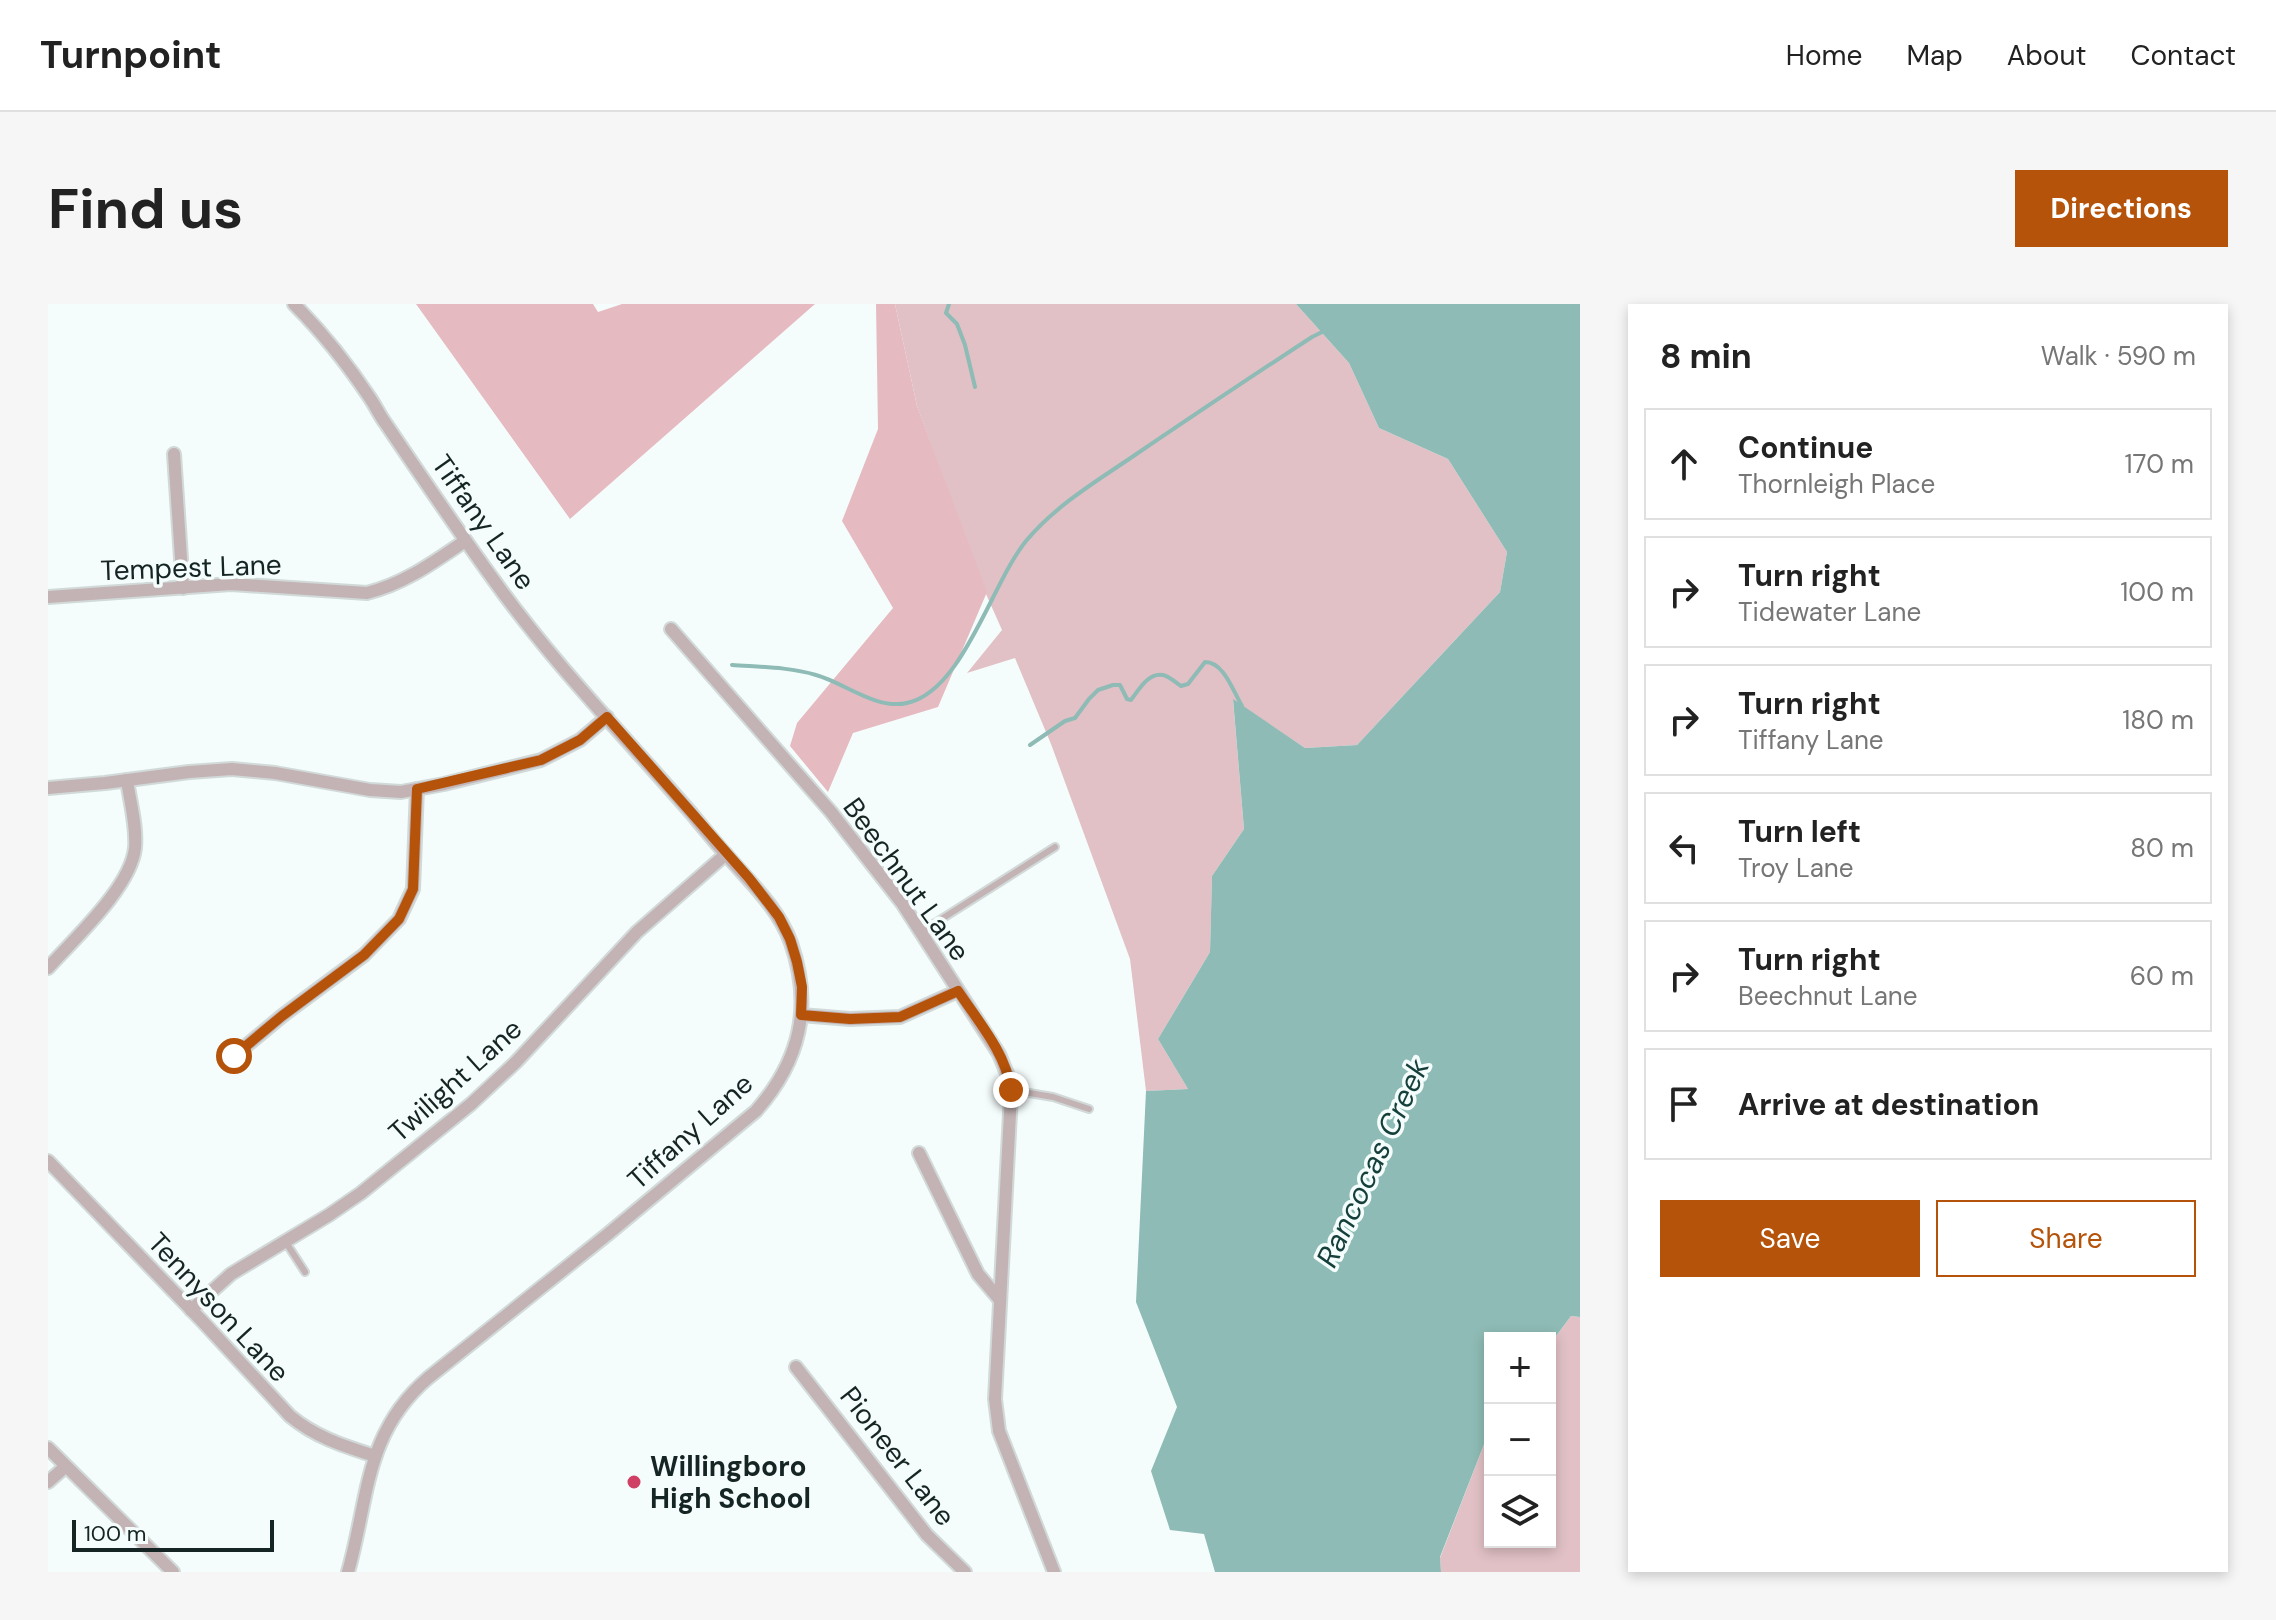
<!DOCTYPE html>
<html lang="en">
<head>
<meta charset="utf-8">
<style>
  :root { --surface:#fff; --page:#f6f6f6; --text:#222; --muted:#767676; --line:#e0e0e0; --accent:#b45309 }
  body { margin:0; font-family:"DM Sans",sans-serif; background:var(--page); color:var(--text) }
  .controls { position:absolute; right:24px; bottom:24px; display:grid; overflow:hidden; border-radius:0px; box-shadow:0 4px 12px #0003 }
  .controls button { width:72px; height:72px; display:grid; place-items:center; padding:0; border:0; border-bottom:2px solid var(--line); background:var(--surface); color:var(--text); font:40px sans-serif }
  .scale { position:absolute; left:24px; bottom:20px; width:202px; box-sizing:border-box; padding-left:8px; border:4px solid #152523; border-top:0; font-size:22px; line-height:28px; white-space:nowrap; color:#152523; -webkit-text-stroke:6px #f5fdfc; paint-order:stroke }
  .stop { position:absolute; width:24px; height:24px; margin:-18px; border:6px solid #b45309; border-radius:50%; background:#fff }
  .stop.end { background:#b45309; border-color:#fff; box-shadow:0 2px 8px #0008 }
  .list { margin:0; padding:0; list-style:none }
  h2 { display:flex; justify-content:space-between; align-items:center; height:104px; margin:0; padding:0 32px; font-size:34px }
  h2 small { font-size:26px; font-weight:400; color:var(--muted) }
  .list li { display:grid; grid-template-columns:52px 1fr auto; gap:24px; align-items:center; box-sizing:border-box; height:112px; margin:0 16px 16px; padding:0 16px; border:2px solid var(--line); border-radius:0px }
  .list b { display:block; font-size:30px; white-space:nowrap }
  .list p { margin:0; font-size:26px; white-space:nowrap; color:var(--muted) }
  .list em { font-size:26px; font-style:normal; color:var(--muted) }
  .actions { display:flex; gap:16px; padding:24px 32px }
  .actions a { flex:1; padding:18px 0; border:2px solid var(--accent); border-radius:0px; text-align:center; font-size:28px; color:var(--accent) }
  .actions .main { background:var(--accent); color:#fff }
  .icon { flex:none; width:44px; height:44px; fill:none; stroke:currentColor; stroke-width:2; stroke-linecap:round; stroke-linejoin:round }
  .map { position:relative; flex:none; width:1532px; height:1268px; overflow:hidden; border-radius:0px }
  header { display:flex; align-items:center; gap:48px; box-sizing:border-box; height:112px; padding:0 40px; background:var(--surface); border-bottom:2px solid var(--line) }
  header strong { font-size:38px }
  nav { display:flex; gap:44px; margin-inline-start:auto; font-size:28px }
  .intro { display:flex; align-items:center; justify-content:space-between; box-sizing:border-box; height:192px; padding:0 48px }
  h1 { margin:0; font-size:56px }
  .button { padding:20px 36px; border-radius:0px; background:var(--accent); color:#fff; font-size:28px; font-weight:700 }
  main { display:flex; gap:48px; padding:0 48px }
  aside { flex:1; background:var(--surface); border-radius:0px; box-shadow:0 4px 12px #0003 }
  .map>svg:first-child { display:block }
  .green { fill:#e1c1c5 }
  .forest { fill:#e5bbc1 }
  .water { fill:#8ebbb5 }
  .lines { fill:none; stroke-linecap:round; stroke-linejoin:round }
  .stream { stroke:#8ebbb5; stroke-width:4 }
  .lane-casing { stroke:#d1dad9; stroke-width:10 }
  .street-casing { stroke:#d1dad9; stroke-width:16 }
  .lane { stroke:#c3b3b5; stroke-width:6 }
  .street { stroke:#c3b3b5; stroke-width:12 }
  .route { stroke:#b45309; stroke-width:10 }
  .poi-dot { fill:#cf4064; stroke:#f5fdfc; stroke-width:3 }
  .labels { text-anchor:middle; stroke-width:7; stroke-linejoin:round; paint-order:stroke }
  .street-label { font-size:28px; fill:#152523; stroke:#f5fdfc }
  .poi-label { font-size:28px; font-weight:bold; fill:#152523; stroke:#f5fdfc; text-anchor:start }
  .water-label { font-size:30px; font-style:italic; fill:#153f3b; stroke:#f5fdfc }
</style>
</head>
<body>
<header>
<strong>Turnpoint</strong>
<nav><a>Home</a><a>Map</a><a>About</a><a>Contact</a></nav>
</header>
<div class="intro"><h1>Find us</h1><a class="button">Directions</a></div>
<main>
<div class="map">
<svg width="1532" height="1268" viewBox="0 0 1532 1268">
  <rect width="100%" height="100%" fill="#f5fdfc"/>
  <g class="green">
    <polygon points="847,0 1248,0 1301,59 1331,124 1400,155 1459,248 1452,288 1309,441 1257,444 1185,396 1196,525 1164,572 1162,648 1110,735 1140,785 1098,787 1082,655 1003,440 967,354 919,369 954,326 938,290 869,102"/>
    <polygon points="1523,1012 1532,1013 1532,1268 1393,1268 1392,1254 1442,1125 1442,1238 1502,1238 1502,1040"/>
  </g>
  <g class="forest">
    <polygon points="368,0 545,0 550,8 574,0 767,0 522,215"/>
    <polygon points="828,0 847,0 869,102 939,288 890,403 805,429 780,488 742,442 749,419 845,304 794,217 830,125"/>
  </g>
  <polygon class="water" points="1248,0 1532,0 1532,1013 1523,1012 1502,1040 1502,1034 1442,1034 1442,1125 1392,1253 1393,1268 1167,1268 1156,1230 1122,1226 1103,1167 1129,1103 1088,998 1098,787 1140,785 1110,735 1162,648 1164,572 1196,525 1185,395 1257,444 1309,441 1452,288 1459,248 1400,155 1331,124 1301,59"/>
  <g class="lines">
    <g class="stream">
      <polyline points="901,0 898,9 909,20 917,41 927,83"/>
      <path d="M684 361C712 363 742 363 768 371 797 379 828 406 859 399 915 387 943 280 978 237 1008 201 1049 177 1087 151 1146 111 1204 72 1264 33L1278 26"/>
      <path d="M982 441 1017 417 1027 414 1041 395 1050 386 1065 381H1072L1079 395 1083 396C1090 387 1100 368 1115 371 1121 372 1128 379 1133 382L1140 380 1157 358C1176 358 1185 387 1194 402"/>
    </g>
    <g class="lane-casing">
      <g id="lane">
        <polyline points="873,628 1007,543"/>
        <polyline points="963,786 1005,793 1041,805"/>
        <polyline points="237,937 257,968"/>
      </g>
    </g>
    <g class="street-casing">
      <g id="street">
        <path d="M246 0C274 28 300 61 322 94 328 103 332 112 338 120 373 172 408 224 445 275 504 358 577 433 644 510 657 526 670 542 683 556 706 582 731 606 743 639 765 703 752 757 708 807L560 930 380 1074C316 1129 321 1194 300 1268"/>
        <polyline points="126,150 135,284"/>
        <path d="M0 293 183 280 319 289C356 280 386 258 417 237"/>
        <polyline points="623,325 783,508 854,599 951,750 960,772 963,790 947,1095 951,1127 1006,1268"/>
        <polyline points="0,484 57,479 141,468 184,465 227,469 322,486 353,488 396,480 493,456 532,436 559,413"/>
        <path d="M0 664C26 635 83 583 87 544 89 522 82 498 79 476"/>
        <polyline points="753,711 802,715 852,713 910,687"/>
        <polyline points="186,752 234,712 316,651 351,615 365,585 369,485"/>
        <polyline points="871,849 930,970 952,996"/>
        <path d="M0 857 156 1019 242 1112C267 1133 296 1142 327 1152"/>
        <polyline points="143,1006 183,970 281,911 313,889 423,800 468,758 589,628 678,550"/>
        <polyline points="748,1063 879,1231 917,1268"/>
        <polyline points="0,1144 125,1268"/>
        <polyline points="0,1178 17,1163"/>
      </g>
    </g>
    <use href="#lane" class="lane"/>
    <use href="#street" class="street"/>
  </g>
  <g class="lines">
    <path class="route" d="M186 752 234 712 316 651 351 615 365 585 369 485 493 456 532 436 559 413 701 574 731 613 742 635 749 658 754 683 753 711 802 715 852 713 910 687C930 717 958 749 963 786"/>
  </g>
  <circle class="poi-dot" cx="586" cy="1178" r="8"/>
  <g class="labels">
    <g class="street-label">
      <text transform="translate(436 218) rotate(55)" y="10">Tiffany Lane</text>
      <text transform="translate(143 263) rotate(-2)" y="10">Tempest Lane</text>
      <text transform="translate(859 575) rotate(54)" y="10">Beechnut Lane</text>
      <text transform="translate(407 776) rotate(-42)" y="10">Twilight Lane</text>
      <text transform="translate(642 827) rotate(-42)" y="10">Tiffany Lane</text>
      <text transform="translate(171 1003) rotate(47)" y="10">Tennyson Lane</text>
      <text transform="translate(850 1152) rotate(52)" y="10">Pioneer Lane</text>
    </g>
    <g class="poi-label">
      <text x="602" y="1172">Willingboro<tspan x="602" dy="32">High School</tspan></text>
    </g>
    <g class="water-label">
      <text transform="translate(1325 859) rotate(-65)" y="10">Rancocas Creek</text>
    </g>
  </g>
</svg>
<div class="controls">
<button>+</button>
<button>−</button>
<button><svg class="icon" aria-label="layers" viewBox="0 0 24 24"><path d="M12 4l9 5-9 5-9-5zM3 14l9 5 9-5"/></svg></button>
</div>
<div class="scale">100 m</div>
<div class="stop" style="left:186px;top:752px"></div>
<div class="stop end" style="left:963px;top:786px"></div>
</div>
<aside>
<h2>8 min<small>Walk · 590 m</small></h2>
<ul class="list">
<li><svg class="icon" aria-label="ahead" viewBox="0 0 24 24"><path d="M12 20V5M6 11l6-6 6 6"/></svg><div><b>Continue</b><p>Thornleigh Place</p></div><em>170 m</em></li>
<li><svg class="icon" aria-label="right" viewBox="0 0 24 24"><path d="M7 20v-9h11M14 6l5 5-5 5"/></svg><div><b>Turn right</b><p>Tidewater Lane</p></div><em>100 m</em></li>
<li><svg class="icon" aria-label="right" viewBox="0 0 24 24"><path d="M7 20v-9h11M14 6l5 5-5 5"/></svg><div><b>Turn right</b><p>Tiffany Lane</p></div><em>180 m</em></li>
<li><svg class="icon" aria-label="left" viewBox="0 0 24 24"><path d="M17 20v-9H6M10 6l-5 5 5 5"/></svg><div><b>Turn left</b><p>Troy Lane</p></div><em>80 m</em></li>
<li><svg class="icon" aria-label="right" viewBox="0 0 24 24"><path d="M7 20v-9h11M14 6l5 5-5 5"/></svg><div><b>Turn right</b><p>Beechnut Lane</p></div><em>60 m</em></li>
<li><svg class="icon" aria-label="arrive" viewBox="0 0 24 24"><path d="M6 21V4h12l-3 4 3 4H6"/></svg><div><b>Arrive at destination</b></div></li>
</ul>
<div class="actions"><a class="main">Save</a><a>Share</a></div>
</aside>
</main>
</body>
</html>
